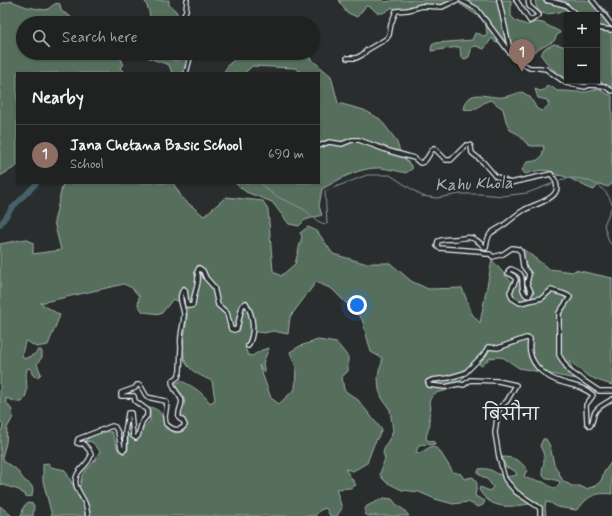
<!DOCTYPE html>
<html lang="en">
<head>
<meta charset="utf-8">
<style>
  :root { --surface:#202222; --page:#2d2f2f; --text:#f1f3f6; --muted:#a2a4a5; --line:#3d3f40; --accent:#2563eb }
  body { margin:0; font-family:Mynerve,"Playpen Sans Deva",sans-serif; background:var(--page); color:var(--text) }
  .controls { position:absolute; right:12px; top:12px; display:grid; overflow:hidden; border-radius:0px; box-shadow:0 1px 3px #0004 }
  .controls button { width:36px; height:36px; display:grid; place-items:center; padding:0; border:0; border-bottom:1px solid var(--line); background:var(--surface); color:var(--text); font:20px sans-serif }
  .you { position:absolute; left:357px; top:305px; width:14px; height:14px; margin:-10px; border:3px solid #fff; border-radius:50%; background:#1a73e8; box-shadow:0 0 0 6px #1a73e833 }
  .badge { display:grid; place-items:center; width:26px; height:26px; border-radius:50%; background:var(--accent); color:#fff; font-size:13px; font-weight:700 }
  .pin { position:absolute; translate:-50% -33px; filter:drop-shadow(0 1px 2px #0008) }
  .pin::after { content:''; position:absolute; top:21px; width:14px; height:12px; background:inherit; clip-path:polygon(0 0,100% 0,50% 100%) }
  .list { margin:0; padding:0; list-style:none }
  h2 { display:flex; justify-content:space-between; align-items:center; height:52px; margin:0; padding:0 16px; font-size:17px }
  h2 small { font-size:13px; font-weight:400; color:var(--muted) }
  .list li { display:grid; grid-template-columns:26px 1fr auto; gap:12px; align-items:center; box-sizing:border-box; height:60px; padding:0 16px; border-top:1px solid var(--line) }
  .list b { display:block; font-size:15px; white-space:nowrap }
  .list p { margin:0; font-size:13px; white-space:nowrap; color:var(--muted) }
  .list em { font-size:13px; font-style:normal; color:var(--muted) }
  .icon { flex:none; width:22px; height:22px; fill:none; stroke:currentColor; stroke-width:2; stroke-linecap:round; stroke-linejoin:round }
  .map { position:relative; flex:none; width:612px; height:516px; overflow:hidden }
  .search { position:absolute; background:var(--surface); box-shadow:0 1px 3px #0004; left:16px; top:16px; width:304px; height:44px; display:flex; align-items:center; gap:10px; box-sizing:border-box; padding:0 14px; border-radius:22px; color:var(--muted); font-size:15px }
  .panel { position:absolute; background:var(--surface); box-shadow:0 1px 3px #0004; left:16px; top:72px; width:304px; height:112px; border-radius:0px }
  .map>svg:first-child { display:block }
  .green { fill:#566e5c; stroke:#9fb0aa }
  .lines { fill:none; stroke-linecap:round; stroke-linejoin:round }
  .stream { stroke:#869ca2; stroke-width:1 }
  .river { stroke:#456368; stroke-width:5 }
  .street-casing { stroke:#e8f1f8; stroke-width:6 }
  .street { stroke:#2a2d2e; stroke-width:3.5 }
  .labels { text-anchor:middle; stroke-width:3.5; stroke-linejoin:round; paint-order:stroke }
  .water-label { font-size:17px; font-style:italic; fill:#a7b8be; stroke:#2a2d2e }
  .neighbourhood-label { font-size:17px; fill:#e8f1f8; stroke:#2a2d2e }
</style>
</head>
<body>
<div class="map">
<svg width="612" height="516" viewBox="0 0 612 516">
  <rect width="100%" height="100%" fill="#2a2d2e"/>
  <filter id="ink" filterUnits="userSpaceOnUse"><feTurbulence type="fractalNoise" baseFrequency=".025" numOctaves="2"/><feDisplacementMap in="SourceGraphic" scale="8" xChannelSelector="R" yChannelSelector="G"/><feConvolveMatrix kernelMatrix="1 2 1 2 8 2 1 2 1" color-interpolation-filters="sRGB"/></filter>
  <g filter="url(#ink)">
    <g class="green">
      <path d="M145 0H169V5L176 11 181 23H147C153 14 147 9 145 0Z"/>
      <polygon points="339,0 383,0 385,2 397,0 451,0 444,4 435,5 411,6 404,9 391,8 383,13 377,13 371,7 366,6 357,17 346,12"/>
      <polygon points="454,0 511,0 511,16 516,21 527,25 536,22 543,23 560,32 559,34 557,35 554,41 526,56 519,55 518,57 508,47 499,41 496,43 492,38 484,49 476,46 472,47 469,57 465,59 461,57 460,47 458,47 431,51 432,45 436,43 472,40 475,33 480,34 483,36 487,35 486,25 484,20"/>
      <path d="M535 0H544L546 4 552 0H586L602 7 607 12 611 26 612 88 597 80V15H567V21L563 11C549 14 537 19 535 0Z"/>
      <path d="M11 1 27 7 45 10C51 9 54 1 60 4L61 11 70 16 74 23H23V53H112L122 60 123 64 120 68 125 73H17V166L0 176V4Z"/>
      <path d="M554 44 567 47V78C556 73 548 66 541 55L544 49Z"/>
      <path d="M142 53H150L156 56 162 53H170L172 60 177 61 183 58 184 53H192L193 58 185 73H172L169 65C162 62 145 58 142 53Z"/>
      <path d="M243 53H304L331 76 338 103 364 110 380 119 396 140 401 154 413 168 406 173C398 171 389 169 381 168 359 167 340 179 322 189L319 206 322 215 305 220 299 226 289 224 272 202 246 192 235 183H319V73H302L295 68 252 66 245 73H223L229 64Z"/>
      <path d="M547 86 552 87 557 91H566L576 92H587L598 89 612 96V184L608 187 599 184 594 190C581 186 571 176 557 175 548 167 535 171 525 174L522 170 527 162C540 161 542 159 544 146H531L527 144 518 134 510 130 506 121 503 109 491 100C480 102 478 113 464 109 468 86 489 99 503 97 509 96 516 94 522 92L530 97 537 109 542 111 549 105 547 100 538 98 535 89 540 91 544 90Z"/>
      <path d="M63 183H173L183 199 204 216 226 197 263 201 268 210 273 271 281 276 295 264 302 236 300 233 308 227 317 231 333 254 364 263H390L411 281 428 289 462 288 472 314 480 323 492 260 513 284 532 275 525 265 523 249 549 269 573 272 575 270 612 278V385C592 379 584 375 569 360L576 379 519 368 504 358 499 357 490 358 481 366 478 362 467 373 459 384 449 386 447 390C437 394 434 390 429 402L431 407 429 416 430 424 426 437 427 440 434 442 435 444C429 446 424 443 419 445L416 452 420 453 432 446 439 450 453 472 461 474 464 479 472 477 474 478 477 484 475 496 485 501 483 505 478 507 468 502 453 504 435 499 419 492 402 490 386 482 382 478 380 474 385 458 383 453 385 446 391 436 393 430 390 410 382 398 379 390 378 378 379 370 382 363V358L371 352 362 319 332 289 316 282 290 317 288 334 273 331 264 333 251 331 245 348 248 355 252 356 262 350 269 348 263 363 265 373 259 365 271 398 279 404 295 389 296 367 290 352 300 346 318 340 337 343 348 357V371L342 377 344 390 358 400 382 430 374 444 367 463 353 471 345 469 356 485 350 488 336 489 342 508 337 516H330L326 508 320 510 315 516H52L43 481V464L48 463 51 467 65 470 73 485 80 486 82 475 95 460 100 451 92 442 85 441C92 434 102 431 112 432L118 450 124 454 128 450V434L131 435 135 441C143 436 140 428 150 421V407C164 411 161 416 166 429L176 433 184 431C187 424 187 420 181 416L184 396 178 390 174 384 181 381C193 386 203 393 210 403L215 400 212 381C203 377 189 371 185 361 182 354 184 334 186 326 187 318 188 313 187 305L173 299 161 314 143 312 138 305 139 296 132 288 124 284 40 303 60 315 48 345 36 347 27 341 25 342 22 354 24 359 35 354 38 350H41L42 352V357L37 364 41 374 38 377C30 376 33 373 30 368L27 369C24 381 31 392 22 402H17L6 398V402L12 410 13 417 7 428 6 443 2 457 5 462 16 469 24 480 31 485 33 489 32 496 27 497 19 490 0 484V430H2L3 425 0 421V244L26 239 33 243V254L61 250 54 222Z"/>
      <path d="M543 439H546L550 446 554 464 563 481 572 486H580L586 489 595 486 601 481 604 472 612 461V494C602 493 594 493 585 501 582 504 580 508 576 510L557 507 551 503 546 502 545 507 546 516H541L540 506 538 503C516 505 494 514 479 490L480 487 490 491 493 487 488 480 478 474V472L479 469C492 467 494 474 504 476 508 477 513 476 517 475L515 471 506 467 502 457C513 457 521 460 527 470L524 476C530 481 536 480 543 482 550 485 553 492 560 484L559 481 544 477C540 470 544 467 544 460 545 455 542 451 540 446Z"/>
      <polygon points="384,498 392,499 397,505 404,510 409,516 368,516 365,514 365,509 367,506"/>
      <polygon points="28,503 33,504 34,506 33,516 21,516 24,506"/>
      <polygon points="0,506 12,516 0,516"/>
    </g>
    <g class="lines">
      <g class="stream">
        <path d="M557 181C577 173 605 181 612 204"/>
        <path d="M261 183C272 197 286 200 301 208 312 213 314 223 327 224L325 191 367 175H390L422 196 437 198 460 194H481L502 196 527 193 554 183"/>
        <polyline points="612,206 604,225 609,242 612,245"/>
      </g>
      <polyline class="river" points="0,225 12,208 37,183"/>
      <g class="street-casing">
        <g id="street">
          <polyline points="461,0 477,9 510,53"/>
          <polyline points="499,0 511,54 526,66 530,68 539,68 546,69 566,83 585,87 590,85 604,86 612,91"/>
          <polyline points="516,0 530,21 539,15 529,6 528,0"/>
          <polyline points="546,0 565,5 577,15"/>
          <polyline points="592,0 612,25"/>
          <polyline points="181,23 186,10 187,0"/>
          <polyline points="597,28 612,30"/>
          <polyline points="347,58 356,58 362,55 367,50 386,39 389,35 391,24 396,11 408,10 422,6 442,7 457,0"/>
          <polyline points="186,73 190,58 189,53"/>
          <path d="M319 146 329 142 342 144 352 140H359L389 151 414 158 420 163C428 162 428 153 434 148L446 160H451L466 145H470L471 147 472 153 483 162 495 176 510 183 551 174C570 198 538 202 524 210 515 215 508 223 499 228 496 230 493 231 491 233 487 237 487 243 486 248 482 246 480 242 476 240 468 235 463 239 454 239 447 240 446 238 438 241L437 246 439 248 479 251 485 254H490L493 257 503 254 512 248 518 249 521 252 523 266 529 274 527 283 531 292 529 296 526 295C516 284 531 276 511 269L509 270 508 273 514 276 516 280 510 292 512 298 520 303 542 298 551 290C557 292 565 293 570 297L559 313V355L569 371 599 391H612"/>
          <path d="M88 516C87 512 87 507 85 503 81 494 71 484 78 473 82 467 89 463 91 455L89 450 83 443 81 444 77 443 78 439 112 426 115 427 118 433 121 448 123 450 125 449V432L128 413H131L133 436 136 438 138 436 142 422 147 416V410L135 401 134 396H121V393L135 388 137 385H140L147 397 165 401 167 403 165 417 166 424C172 429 179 433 185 425L183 421 179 418C177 410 184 404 181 399 178 392 172 389 172 381L178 377 180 371 181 346C179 337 184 324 184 314 183 305 177 297 184 289L185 290 187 305 190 306 193 305C193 294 201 282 197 272L199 268 203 271 206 278 214 287 218 305 227 313 231 329 234 330 237 329 242 306 246 303C254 317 255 333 248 346"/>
          <path d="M540 516V508L516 492 505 479 499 457 495 433 497 417 500 407 507 401 516 385 498 381 470 380 464 385 459 384 445 387 429 385 428 382 432 380 448 378 465 373 484 354 488 347 498 348 526 338 530 339C530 343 529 348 530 352 533 367 547 378 561 382 573 386 582 386 593 395L592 397 586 405 587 423 590 426C593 422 593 418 594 414 597 406 606 404 612 399"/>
        </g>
      </g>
      <use href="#street" class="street"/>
    </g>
  </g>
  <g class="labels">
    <g class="water-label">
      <text transform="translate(474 183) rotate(-2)" y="6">Kahu Khola</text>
    </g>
    <g class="neighbourhood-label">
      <text x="511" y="420">बिसौना</text>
    </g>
  </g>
</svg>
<div class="controls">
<button>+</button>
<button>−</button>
</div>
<div class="you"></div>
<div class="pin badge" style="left:522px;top:72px;background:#8d6e63">1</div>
<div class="search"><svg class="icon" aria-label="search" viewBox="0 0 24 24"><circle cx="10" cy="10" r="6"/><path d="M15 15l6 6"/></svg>Search here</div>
<section class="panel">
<h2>Nearby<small></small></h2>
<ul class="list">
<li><span class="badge" style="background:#8d6e63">1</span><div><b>Jana Chetana Basic School</b><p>School</p></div><em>690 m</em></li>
</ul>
</section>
</div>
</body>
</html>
